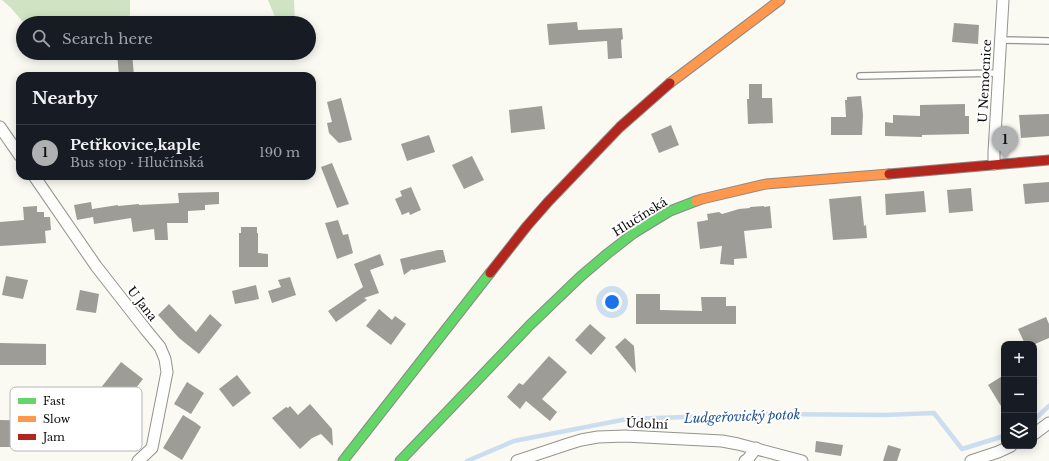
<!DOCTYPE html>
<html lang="en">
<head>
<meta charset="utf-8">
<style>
  :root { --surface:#171b24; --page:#20242c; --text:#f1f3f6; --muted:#9ea1a6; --line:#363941; --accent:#afb0b1 }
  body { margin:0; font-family:"Libre Baskerville",serif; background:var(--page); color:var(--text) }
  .controls { position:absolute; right:12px; bottom:12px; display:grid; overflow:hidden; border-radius:8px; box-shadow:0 2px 10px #0003 }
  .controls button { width:36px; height:36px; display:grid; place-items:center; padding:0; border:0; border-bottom:1px solid var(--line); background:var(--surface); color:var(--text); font:20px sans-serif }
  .you { position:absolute; left:612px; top:302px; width:14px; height:14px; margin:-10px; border:3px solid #fff; border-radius:50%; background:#1a73e8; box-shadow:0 0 0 6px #1a73e833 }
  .badge { display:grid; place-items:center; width:26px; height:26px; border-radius:50%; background:var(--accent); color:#111; font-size:13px; font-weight:700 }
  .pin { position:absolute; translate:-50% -33px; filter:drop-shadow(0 1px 2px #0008) }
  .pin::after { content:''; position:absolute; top:21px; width:14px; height:12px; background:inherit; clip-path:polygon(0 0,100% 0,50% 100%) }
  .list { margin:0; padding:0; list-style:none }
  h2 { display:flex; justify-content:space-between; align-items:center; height:52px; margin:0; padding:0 16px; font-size:17px }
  h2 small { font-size:13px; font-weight:400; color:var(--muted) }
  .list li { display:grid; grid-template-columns:26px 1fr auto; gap:12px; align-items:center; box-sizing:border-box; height:56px; padding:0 16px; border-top:1px solid var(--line) }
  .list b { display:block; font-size:15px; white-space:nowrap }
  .list p { margin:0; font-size:13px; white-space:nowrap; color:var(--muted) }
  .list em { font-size:13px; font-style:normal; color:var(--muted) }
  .icon { flex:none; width:22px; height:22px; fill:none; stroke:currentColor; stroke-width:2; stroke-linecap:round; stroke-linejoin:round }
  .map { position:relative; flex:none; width:1049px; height:461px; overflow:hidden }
  .search { position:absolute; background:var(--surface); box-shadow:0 2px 10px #0003; left:16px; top:16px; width:300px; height:44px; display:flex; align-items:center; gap:10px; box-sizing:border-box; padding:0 14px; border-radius:22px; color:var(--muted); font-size:15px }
  .panel { position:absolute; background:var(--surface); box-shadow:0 2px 10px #0003; left:16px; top:72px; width:300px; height:108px; border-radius:12px }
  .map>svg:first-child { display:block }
  .forest { fill:#d0e4c3 }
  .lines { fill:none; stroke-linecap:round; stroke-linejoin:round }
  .stream { stroke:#cbdef0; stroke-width:4.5 }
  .building { fill:#9d9c97 }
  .lane-casing { stroke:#939390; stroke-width:8 }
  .street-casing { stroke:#939390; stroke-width:13 }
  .fast-casing { stroke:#8a8986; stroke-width:11 }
  .slow-casing { stroke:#8a8986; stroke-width:11 }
  .jam-casing { stroke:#8a8986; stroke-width:11 }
  .lane { stroke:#fefefd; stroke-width:5.5 }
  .street { stroke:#fefefd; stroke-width:11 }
  .fast { stroke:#63d668; stroke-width:9 }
  .slow { stroke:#ff974d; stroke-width:9 }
  .jam { stroke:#b3261e; stroke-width:9 }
  .labels { text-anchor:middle; stroke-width:4; stroke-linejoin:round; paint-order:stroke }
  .street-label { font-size:12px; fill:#0c0c0c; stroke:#fff }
  .water-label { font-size:13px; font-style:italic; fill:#235290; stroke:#fff }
  .key { fill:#fff; stroke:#b6b6b6; stroke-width:1 }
  .key-label { font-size:11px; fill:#0c0c0c }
</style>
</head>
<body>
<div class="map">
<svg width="1049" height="461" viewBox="0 0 1049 461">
  <rect width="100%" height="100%" fill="#faf9f2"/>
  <g class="forest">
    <polygon points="2,0 130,0 130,15 119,23 24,23 10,7"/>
    <polygon points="268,0 294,0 295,23 288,23 275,17"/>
  </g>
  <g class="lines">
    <g class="stream">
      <polyline points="1034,420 1049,406"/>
      <polyline points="467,461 514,441 627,419 768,414 884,415 934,413 962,449 1004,436"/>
    </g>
  </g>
  <g class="building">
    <polygon points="577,22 578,30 622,28 623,39 621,40 622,58 608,59 607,41 549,45 547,24"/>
    <polygon points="954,23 979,25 978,44 952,42"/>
    <polygon points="117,53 132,53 134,76 119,76"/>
    <polygon points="749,84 762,84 762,98 772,98 773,123 748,124 747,99 749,99"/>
    <polygon points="861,96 863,115 862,135 831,135 831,117 846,117 845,100 847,100 847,97"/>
    <polygon points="341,98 352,140 339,143 329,133 327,123 332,122 327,102"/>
    <polygon points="965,104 965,116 969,116 969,134 922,135 922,137 885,136 885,122 893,123 893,115 920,116 920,105"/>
    <polygon points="542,106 545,129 511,133 509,110"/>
    <polygon points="1049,114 1049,136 1021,138 1019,115"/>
    <polygon points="671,125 679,145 659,153 651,134"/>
    <polygon points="429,135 435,152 407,161 401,144"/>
    <polygon points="472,156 484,180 464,189 452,165"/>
    <polygon points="332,163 349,204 337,208 321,167"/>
    <polygon points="1049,182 1049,202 1025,204 1023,184"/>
    <polygon points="411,187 421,210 410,215 409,212 402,215 395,199 402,196 400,191"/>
    <polygon points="971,188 973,211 949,213 947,190"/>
    <polygon points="924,191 926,212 886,215 885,194"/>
    <polygon points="219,192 219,204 205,205 205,210 188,211 188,223 167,223 168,240 155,240 154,229 133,232 131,218 94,224 93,217 77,220 74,205 91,202 92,209 118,205 118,206 139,204 139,205 179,203 178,193"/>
    <polygon points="861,196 864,226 866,225 867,238 833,240 829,199"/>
    <polygon points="37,206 37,212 44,212 44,217 50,217 51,230 45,231 46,243 0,246 0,222 24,220 23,207"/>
    <polygon points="764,206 764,207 770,206 772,228 744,231 747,258 734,259 734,265 720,264 722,246 700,249 697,222 708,220 707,214 719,212 722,214 739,209 750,208 750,207"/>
    <polygon points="338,220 343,235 348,234 353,253 337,259 325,223"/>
    <polygon points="241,227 257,227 257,233 258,233 258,253 268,254 268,267 239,267 239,233 241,233"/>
    <polygon points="438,250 443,250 446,262 413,270 412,269 404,275 400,259"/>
    <polygon points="380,254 384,265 370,270 379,293 364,298 367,300 336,322 328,311 363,287 354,264"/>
    <polygon points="6,276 28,280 23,299 2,295"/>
    <polygon points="290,277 296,295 272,303 268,291 281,287 278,280"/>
    <polygon points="256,285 259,299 235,304 232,291"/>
    <polygon points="80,290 99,294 96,313 76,310"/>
    <polygon points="636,294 660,294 660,310 702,311 701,297 726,297 726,306 736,306 736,324 636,324"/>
    <polygon points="169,304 196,332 210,314 222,325 199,354 179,338 158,315"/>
    <polygon points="379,309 392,320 395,316 406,324 391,345 366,326"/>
    <polygon points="1046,317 1049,324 1049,338 1035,344 1025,344 1018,329"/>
    <polygon points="590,324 606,338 591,355 575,340"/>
    <polygon points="625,338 634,346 636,373 615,347"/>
    <polygon points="0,343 46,344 46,365 0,365"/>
    <polygon points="549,356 567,372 542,399 557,412 550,421 526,401 520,409 507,397 519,383 523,385"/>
    <polygon points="121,362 143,379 90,446 69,429"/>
    <polygon points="237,375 251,393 233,407 219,389"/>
    <polygon points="1004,375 1004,411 988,385"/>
    <polygon points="187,382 204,393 191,414 174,404"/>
    <polygon points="310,404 332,429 333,446 321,434 312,438 300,449 272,418 286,407 288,408 290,406 298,415"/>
    <polygon points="183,415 196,423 201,427 182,460 163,448"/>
    <polygon points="0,420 55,421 55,447 0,447"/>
    <polygon points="816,441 843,445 841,456 815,452"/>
    <polygon points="888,445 901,449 897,461 883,461"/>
  </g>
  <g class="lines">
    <g class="lane-casing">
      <g id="lane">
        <polyline points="1000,40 1049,41"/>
        <polyline points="860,76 998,73"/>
      </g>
    </g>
    <g class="street-casing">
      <g id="street">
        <polyline points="0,127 20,156"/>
        <polyline points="994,164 994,152 1003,0"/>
        <polyline points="34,176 96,266 146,330 160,347 165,359 167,372 152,448 138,461"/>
        <polyline points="1034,434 1049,423"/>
        <polyline points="517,461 568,444 581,440 598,437 625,436 722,441 738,444 802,461"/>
        <polyline points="745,461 748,459 756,448"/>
        <polyline points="971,461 998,452 1011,446"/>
      </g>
    </g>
    <g class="fast-casing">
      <g id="fast">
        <polyline points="343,461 490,273"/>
        <polyline points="400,461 530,325 580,277 607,254 634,233 670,211 696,201"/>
      </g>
    </g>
    <g class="slow-casing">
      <g id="slow">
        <polyline points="670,83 780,0"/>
        <polyline points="696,201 702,199 766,184 889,174"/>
      </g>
    </g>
    <g class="jam-casing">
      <g id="jam">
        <polyline points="889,174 1049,160"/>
        <polyline points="490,273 527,226 548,202 620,127 670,83"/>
      </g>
    </g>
    <use href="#lane" class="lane"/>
    <use href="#street" class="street"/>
    <use href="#fast" class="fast"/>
    <use href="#slow" class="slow"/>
    <use href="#jam" class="jam"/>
  </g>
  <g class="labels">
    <g class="street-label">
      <text transform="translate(985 81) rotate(-87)" y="4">U Nemocnice</text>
      <text transform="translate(640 217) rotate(-32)" y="4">Hlučínská</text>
      <text transform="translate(142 304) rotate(52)" y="4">U Jana</text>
      <text transform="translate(647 424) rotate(2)" y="4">Údolní</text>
    </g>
    <g class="water-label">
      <text transform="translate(742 416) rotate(-2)" y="5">Ludgeřovický potok</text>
    </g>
  </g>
  <rect x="10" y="387" width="132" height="64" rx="6" class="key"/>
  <rect x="18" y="398" width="18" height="6" fill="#63d668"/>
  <rect x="18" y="416" width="18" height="6" fill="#ff974d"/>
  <rect x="18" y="434" width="18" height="6" fill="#b3261e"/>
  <g class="key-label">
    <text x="43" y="405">Fast</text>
    <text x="43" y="423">Slow</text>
    <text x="43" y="441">Jam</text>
  </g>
</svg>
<div class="controls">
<button>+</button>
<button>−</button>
<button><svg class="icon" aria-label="layers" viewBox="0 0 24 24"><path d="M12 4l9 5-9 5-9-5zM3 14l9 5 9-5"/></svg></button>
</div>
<div class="you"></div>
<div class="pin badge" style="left:1005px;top:159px">1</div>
<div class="search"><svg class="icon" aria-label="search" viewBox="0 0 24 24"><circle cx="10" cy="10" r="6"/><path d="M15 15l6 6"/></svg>Search here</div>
<section class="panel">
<h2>Nearby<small></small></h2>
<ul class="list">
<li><span class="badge">1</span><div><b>Petřkovice,kaple</b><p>Bus stop · Hlučínská</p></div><em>190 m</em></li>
</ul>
</section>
</div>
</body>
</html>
